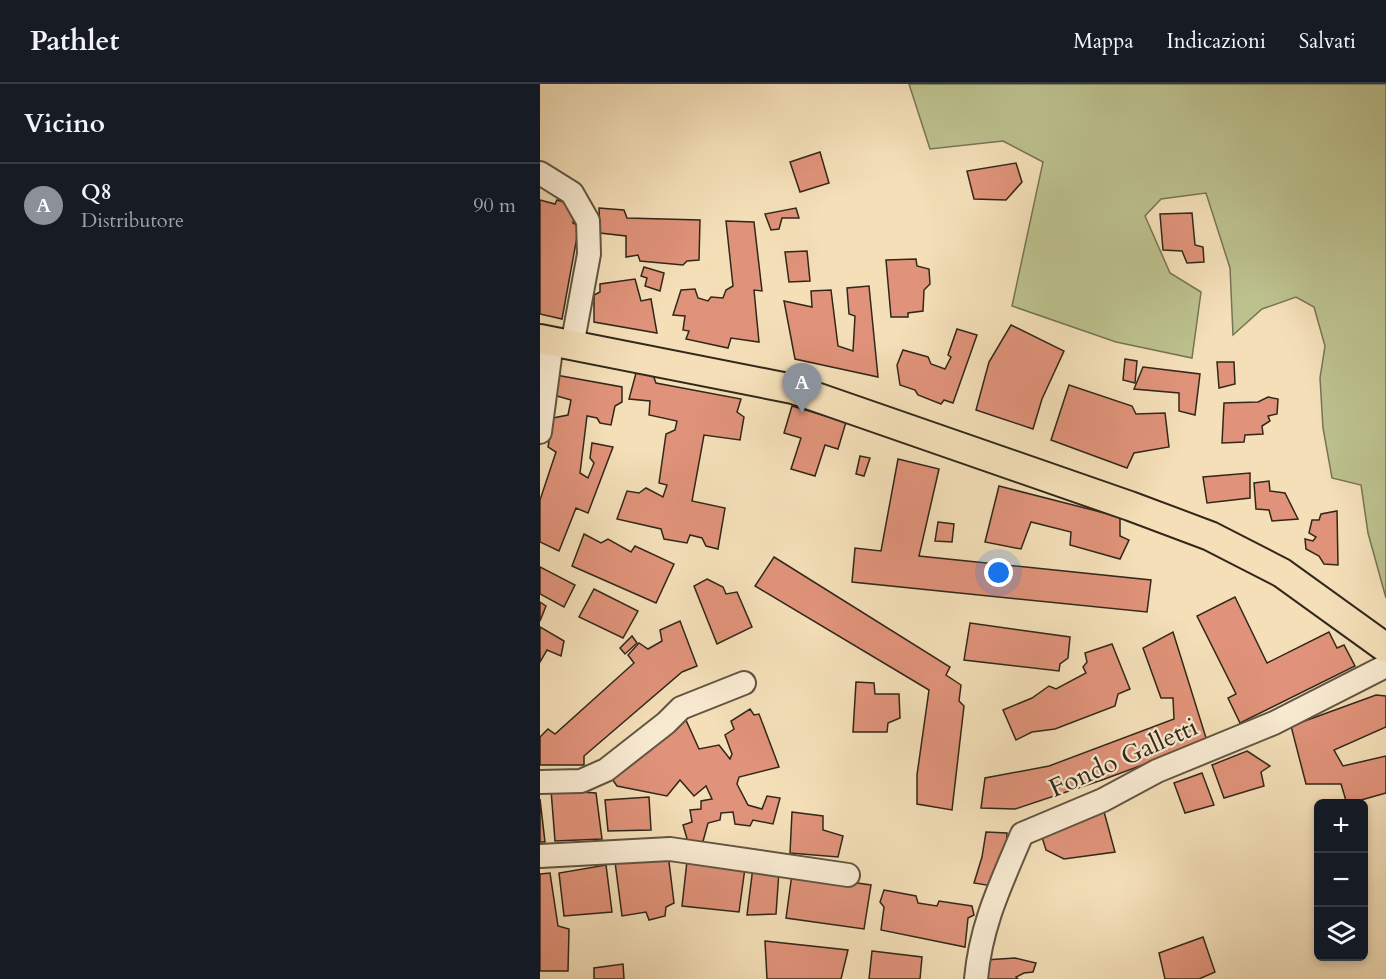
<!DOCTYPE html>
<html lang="it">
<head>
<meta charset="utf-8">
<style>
  :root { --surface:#171b24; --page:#242831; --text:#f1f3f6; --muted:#9ea1a6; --line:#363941; --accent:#8c9099 }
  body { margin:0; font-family:Cardo,serif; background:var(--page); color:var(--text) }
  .controls { position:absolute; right:18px; bottom:18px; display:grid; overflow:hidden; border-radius:9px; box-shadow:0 3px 9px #0003 }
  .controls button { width:54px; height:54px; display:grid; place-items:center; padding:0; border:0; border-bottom:2px solid var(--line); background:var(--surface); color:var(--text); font:30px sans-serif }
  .you { position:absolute; left:459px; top:489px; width:21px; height:21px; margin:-15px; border:4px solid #fff; border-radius:50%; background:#1a73e8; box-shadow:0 0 0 9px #1a73e833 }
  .badge { display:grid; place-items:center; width:39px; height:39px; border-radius:50%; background:var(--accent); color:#fff; font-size:20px; font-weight:700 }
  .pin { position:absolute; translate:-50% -50px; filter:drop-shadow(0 2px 3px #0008) }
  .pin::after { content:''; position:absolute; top:32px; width:21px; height:18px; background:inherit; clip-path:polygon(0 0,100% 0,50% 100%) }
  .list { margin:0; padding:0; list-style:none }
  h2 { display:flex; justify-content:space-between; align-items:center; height:78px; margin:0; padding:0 24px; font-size:26px }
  h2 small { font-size:20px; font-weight:400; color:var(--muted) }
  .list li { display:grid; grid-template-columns:39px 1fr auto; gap:18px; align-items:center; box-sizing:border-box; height:84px; padding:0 24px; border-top:2px solid var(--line) }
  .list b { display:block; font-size:22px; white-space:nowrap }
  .list p { margin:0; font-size:20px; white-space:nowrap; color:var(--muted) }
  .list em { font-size:20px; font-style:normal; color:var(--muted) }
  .icon { flex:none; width:33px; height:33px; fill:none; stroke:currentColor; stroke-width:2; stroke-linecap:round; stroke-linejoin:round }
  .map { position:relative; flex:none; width:846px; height:895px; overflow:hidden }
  header { display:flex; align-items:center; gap:36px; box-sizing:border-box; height:84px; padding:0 30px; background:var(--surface); border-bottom:2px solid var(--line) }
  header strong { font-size:28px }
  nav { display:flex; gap:33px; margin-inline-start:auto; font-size:21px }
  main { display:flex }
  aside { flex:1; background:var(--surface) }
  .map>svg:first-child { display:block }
  .green { fill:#bcc18e; stroke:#767454; stroke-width:1.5 }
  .building { fill:#e0937a; stroke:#31281a; stroke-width:1.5 }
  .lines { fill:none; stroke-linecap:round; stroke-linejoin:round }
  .minor-casing { stroke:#625642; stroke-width:26 }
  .major-casing { stroke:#31281a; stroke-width:32 }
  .minor { stroke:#f8ead1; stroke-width:22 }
  .major { stroke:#f4dfb8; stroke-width:28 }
  .labels { text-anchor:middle; stroke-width:4.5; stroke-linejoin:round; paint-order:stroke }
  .street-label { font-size:26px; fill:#31281a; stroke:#f8ead1 }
</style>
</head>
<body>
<header>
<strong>Pathlet</strong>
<nav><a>Mappa</a><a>Indicazioni</a><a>Salvati</a></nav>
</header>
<main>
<aside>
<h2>Vicino<small></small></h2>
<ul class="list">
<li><span class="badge">A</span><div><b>Q8</b><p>Distributore</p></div><em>90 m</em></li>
</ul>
</aside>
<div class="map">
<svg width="846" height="895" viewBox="0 0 846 895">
  <rect width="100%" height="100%" fill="#f4dfb8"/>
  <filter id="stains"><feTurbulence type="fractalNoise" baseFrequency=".00333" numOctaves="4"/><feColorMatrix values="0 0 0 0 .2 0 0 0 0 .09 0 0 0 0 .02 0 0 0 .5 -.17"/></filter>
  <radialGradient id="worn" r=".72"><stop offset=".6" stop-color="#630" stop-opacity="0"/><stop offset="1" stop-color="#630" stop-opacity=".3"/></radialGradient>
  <polygon class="green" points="369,0 846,0 846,514 828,449 821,401 792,394 783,344 780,294 785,262 774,223 756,213 722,225 693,251 690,184 666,109 621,115 605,132 630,189 661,208 652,274 576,258 472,222 503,78 463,57 390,65"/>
  <g class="building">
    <polygon points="280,68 289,99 260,108 250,78"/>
    <polygon points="476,79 482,98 466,116 434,115 427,87"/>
    <polygon points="0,116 15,120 17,116 36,122 33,139 39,142 22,235 0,230"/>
    <polygon points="59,124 84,126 87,134 160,136 159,176 147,177 143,181 100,177 98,171 86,173 86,152 60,149"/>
    <polygon points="256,124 259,134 242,134 239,145 231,146 225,130"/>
    <polygon points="652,129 655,161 663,163 664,178 647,179 642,167 623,166 620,130"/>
    <polygon points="186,137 214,138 222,207 214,206 219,258 191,254 188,264 146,255 149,247 143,246 145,232 133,231 141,206 155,205 158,214 168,217 171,213 183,214 186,206 193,202"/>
    <polygon points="267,167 270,197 249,198 245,168"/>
    <polygon points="376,175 377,182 389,185 390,200 384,206 383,227 368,229 368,233 351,233 346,176"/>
    <polygon points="104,183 124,189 120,207 105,202 107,194 101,192"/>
    <polygon points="95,195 101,217 111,215 117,249 54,238 54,211 60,208 60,200"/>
    <polygon points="329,202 338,293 255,275 244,217 272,223 271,207 291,206 298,262 313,267 315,232 309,230 307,204"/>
    <polygon points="471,241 524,267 502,315 493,345 436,326 449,278"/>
    <polygon points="417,245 437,251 413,319 404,316 401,320 378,311 375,306 360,301 357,281 363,266 388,273 391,280 405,285 411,273 408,271"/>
    <polygon points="585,275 597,277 595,299 583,296"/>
    <polygon points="677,278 694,278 695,300 679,304"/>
    <polygon points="603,283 660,290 655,331 639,327 639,309 594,305"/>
    <polygon points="96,289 113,291 116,299 201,315 197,328 204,333 200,356 164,351 152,417 185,424 178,465 166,462 162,454 150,451 147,459 124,455 121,445 77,435 87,407 99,409 106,404 123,413 127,401 119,399 126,350 135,346 137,337 109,331 110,317 89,315"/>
    <polygon points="16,291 82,303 82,318 75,322 71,341 60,339 57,334 47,332 40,389 48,394 54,379 50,374 52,359 73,363 48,429 36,424 19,467 0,458 0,416 16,368 8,363 13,334 28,331 31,316 10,310"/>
    <polygon points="529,301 592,322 596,330 625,329 629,363 594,369 587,384 511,356"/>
    <polygon points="728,313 738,315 737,330 728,332 730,337 722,342 723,350 705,351 704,358 682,359 684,319 718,318"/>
    <polygon points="252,322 306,338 298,365 285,361 275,392 251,385 261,354 244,349"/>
    <polygon points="320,372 330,374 324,392 316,390"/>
    <polygon points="358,375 399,385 379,472 611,496 607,528 312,498 315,464 341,467"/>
    <polygon points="710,389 710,414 667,419 663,393"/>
    <polygon points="729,397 730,407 745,409 758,435 732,437 729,426 716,425 714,399"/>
    <polygon points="459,402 580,433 580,452 589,456 580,475 530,461 531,448 491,438 481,465 445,458"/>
    <polygon points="797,427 798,481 784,480 779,472 766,465 765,455 773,457 776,453 769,449 772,436 779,436 781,430"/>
    <polygon points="398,438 414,440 412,458 395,457"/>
    <polygon points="44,450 61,459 68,455 91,468 95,462 134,480 116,519 32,482"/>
    <polygon points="234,473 410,583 406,591 421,601 419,617 424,622 412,726 377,720 377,691 389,606 215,502"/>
    <polygon points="0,483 35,501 24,523 0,510"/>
    <polygon points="167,495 183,503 186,510 197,508 212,543 177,560 154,502"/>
    <polygon points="54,505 98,527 83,554 39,533"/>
    <polygon points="695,513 727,579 789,548 797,564 804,561 815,582 700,639 688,614 696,610 657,532"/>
    <polygon points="0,518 6,522 0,537"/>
    <polygon points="140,537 157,582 142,588 44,672 44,681 0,681 0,653 8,645 15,650 94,579 88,571 99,559 108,565 122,557 120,546"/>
    <polygon points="430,539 530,553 528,574 520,580 519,587 424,576"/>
    <polygon points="0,543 24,557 21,572 7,566 0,578"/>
    <polygon points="633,548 667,657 562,696 475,725 441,724 445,694 509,682 634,635 633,614 621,614 603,564"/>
    <polygon points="92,552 97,559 85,570 80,564"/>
    <polygon points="572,560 590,605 578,610 575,622 515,645 492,648 476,656 463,626 492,614 509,602 516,605 546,589 543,583 547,578 545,569"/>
    <polygon points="316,598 334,599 335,610 359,610 360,634 348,639 347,648 313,648"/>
    <polygon points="836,611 846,612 846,643 794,666 803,682 846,672 846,709 807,720 801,700 766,700 751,642"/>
    <polygon points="210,625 214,631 219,630 239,683 199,693 197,700 208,721 222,725 227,712 240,714 233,740 213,736 210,742 195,740 193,728 181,729 180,736 168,739 162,761 148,758 143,741 152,738 150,726 161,725 161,717 172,715 166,702 154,712 140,696 127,712 77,702 72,695 145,634 159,665 179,661 190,675 192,670 185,651 194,645 191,637"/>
    <polygon points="707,667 730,682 721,688 724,702 684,714 672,681"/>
    <polygon points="662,689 674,721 645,729 634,699"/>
    <polygon points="11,706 56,709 62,755 15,757"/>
    <polygon points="109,713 111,746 68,747 65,716"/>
    <polygon points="0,715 5,758 0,758"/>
    <polygon points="563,724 575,768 524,775 506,766 501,750"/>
    <polygon points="252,728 283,732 283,746 303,752 298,773 250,769"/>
    <polygon points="446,748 467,749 466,769 452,802 434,799 442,773"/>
    <polygon points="125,770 129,778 134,819 126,823 125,832 109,836 106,828 82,832 75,778"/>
    <polygon points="147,777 205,784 199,828 142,822"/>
    <polygon points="66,781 72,828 24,832 19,789"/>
    <polygon points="213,783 239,787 236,830 207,831"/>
    <polygon points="10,789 18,842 29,845 28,887 0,887 0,790"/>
    <polygon points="252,790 331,801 324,845 246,834"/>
    <polygon points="344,806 376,812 378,819 397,822 399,817 432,822 434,831 428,834 425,863 341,846 344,823 340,818"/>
    <polygon points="663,853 675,888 659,895 625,895 619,869"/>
    <polygon points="225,857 308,866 301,895 227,895"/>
    <polygon points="332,867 382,873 380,895 329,895"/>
    <polygon points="475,874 496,879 493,888 484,889 476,893 478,895 445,895 445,876"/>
    <polygon points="83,880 84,895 54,895 54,884"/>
  </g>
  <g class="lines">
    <g class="minor-casing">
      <g id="minor">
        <polyline points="0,89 32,109 48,137 49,170 32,262"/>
        <polyline points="0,348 12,258"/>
        <polyline points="0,698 41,697 66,686 126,639 141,624 204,599"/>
        <polyline points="0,772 130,765 308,791"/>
        <path d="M436 895C441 840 461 800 482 750L563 716 617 687 734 639 846 582"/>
      </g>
    </g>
    <g class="major-casing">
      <polyline id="major" points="0,255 253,305 590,422 670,452 742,489 846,564"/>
    </g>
    <use href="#minor" class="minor"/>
    <use href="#major" class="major"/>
  </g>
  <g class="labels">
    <g class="street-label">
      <text transform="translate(583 673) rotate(-24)" y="9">Fondo Galletti</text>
    </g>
  </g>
  <rect width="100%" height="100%" filter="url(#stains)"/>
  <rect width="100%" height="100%" fill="url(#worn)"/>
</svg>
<div class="controls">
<button>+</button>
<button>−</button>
<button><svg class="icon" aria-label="layers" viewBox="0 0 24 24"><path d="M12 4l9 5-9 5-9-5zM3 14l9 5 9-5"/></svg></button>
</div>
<div class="you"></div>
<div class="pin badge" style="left:262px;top:329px">A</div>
</div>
</main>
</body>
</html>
